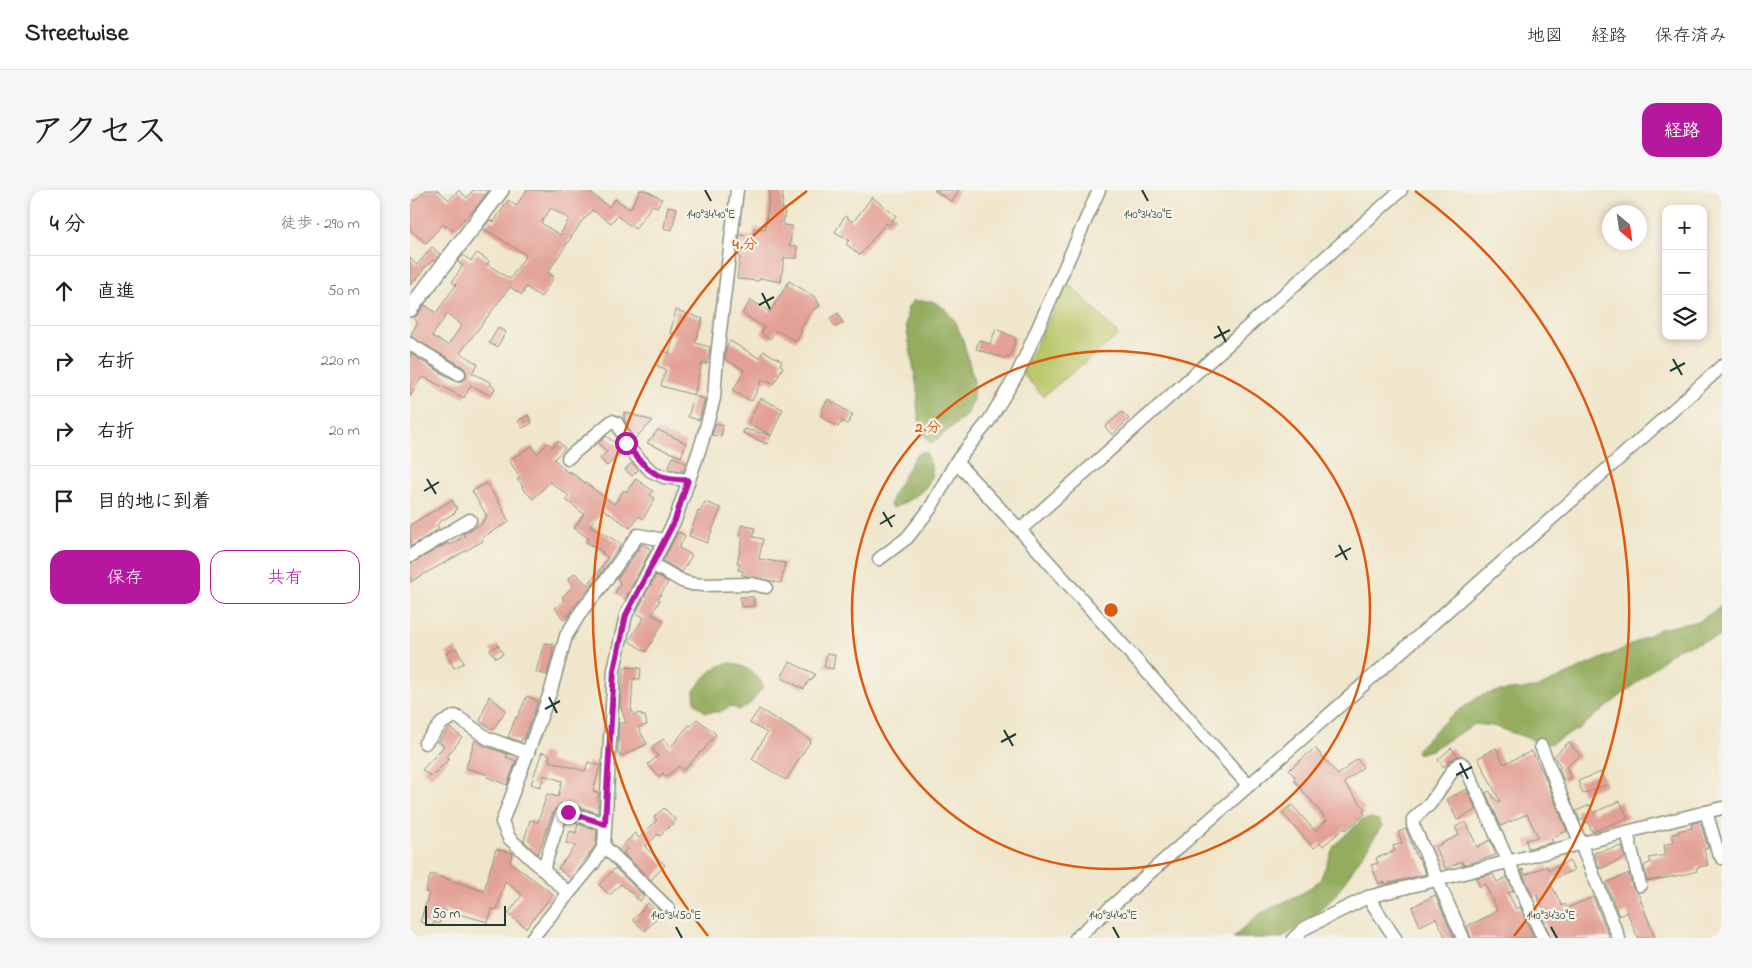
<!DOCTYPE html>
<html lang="ja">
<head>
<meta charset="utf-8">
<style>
  :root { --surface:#fff; --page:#f6f6f6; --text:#202124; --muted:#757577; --line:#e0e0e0; --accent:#b5179e }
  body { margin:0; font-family:"Indie Flower","Klee One",sans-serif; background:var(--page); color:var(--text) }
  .controls { position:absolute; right:15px; top:15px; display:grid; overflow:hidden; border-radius:10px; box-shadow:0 2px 8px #0003 }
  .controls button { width:45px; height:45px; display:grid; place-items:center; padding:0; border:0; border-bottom:1px solid var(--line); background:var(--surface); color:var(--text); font:25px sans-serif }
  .compass { position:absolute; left:1192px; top:15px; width:45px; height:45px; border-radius:50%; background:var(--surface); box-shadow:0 2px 8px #0003; rotate:151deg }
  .scale { position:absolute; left:15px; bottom:12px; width:81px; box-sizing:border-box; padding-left:5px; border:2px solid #1f3d34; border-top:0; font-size:14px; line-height:18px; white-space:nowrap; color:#1f3d34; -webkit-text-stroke:4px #f7f3e8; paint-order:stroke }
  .stop { position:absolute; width:15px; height:15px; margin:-11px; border:4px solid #b5179e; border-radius:50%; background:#fff }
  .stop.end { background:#b5179e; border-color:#fff; box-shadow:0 1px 5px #0008 }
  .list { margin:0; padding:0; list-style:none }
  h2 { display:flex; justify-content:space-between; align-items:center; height:65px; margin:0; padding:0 20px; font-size:21px }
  h2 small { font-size:16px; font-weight:400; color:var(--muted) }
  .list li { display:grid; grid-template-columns:32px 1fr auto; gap:15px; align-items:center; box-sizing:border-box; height:70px; padding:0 20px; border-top:1px solid var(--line) }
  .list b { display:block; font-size:19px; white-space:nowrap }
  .list em { font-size:16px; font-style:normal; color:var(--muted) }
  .actions { display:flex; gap:10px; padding:15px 20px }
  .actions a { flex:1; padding:11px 0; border:1px solid var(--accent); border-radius:15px; text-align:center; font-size:18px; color:var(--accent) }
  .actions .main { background:var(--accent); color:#fff }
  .icon { flex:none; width:28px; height:28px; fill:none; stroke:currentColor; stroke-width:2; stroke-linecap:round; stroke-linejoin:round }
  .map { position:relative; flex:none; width:1312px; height:748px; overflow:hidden; border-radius:15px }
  header { display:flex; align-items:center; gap:30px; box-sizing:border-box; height:70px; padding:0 25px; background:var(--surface); border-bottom:1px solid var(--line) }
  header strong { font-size:24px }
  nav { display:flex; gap:28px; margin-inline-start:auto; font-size:18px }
  .intro { display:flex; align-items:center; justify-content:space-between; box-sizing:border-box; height:120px; padding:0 30px }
  h1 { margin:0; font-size:35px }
  .button { padding:12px 22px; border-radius:15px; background:var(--accent); color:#fff; font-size:18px; font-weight:700 }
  main { display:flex; gap:30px; padding:0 30px }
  aside { flex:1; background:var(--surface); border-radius:15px; box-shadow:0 2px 8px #0003 }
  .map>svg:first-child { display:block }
  .green { fill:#bac769; stroke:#6c824e }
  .forest { fill:#93ac5d; stroke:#597448 }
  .building { fill:#e3a096; fill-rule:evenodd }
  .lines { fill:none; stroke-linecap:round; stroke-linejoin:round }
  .minor-casing { stroke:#889280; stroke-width:15 }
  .tertiary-casing { stroke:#889280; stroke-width:18 }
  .minor { stroke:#fff; stroke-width:12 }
  .tertiary { stroke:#fff; stroke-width:15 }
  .route { stroke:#b5179e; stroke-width:6 }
  .ticks { fill:none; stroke:#1f3d34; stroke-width:2 }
  .ring { fill:none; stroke:#de580e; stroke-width:2.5 }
  .ticks-label { font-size:12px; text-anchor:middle; fill:#1f3d34; stroke:#f7f3e8; stroke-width:4.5; stroke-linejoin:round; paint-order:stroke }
  .centre { fill:#de580e; stroke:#f7f3e8; stroke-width:2.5 }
  .ring-label { font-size:15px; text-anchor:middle; font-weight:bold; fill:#de580e; stroke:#f7f3e8; stroke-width:4.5; stroke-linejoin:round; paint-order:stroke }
</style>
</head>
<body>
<header>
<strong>Streetwise</strong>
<nav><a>地図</a><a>経路</a><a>保存済み</a></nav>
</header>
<div class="intro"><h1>アクセス</h1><a class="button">経路</a></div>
<main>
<aside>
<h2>4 分<small>徒歩 · 290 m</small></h2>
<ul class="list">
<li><svg class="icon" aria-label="ahead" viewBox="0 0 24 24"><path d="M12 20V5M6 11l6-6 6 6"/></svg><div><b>直進</b></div><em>50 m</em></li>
<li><svg class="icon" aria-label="right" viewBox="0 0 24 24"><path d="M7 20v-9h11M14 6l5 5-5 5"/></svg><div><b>右折</b></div><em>220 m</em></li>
<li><svg class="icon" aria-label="right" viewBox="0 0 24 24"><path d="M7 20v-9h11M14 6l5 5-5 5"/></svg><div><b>右折</b></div><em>20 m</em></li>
<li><svg class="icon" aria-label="arrive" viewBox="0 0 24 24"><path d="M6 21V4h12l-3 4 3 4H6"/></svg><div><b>目的地に到着</b></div></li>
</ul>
<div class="actions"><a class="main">保存</a><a>共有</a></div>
</aside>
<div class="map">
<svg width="1312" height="748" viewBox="0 0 1312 748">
  <rect width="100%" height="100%" fill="#f7f3e8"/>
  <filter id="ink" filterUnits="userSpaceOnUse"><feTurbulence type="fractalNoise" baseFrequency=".02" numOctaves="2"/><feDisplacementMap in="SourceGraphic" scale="10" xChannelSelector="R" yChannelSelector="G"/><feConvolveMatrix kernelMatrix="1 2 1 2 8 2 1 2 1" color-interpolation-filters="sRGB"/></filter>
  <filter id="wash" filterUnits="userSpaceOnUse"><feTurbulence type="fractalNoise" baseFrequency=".0096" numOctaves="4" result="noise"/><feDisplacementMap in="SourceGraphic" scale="20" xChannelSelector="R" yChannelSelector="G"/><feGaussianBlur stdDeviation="1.12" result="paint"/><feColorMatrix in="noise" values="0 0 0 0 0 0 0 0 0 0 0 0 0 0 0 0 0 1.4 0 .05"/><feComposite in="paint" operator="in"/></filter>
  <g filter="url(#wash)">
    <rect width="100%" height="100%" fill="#f0e6cc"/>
    <polygon class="green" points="662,96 709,145 633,206 612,183 654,98"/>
    <g class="forest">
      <path d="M503 111H522L534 118 545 131 553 150 564 191 563 208 558 224 521 254C510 242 505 220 508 204L496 135 498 117Z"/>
      <path d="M512 262H516C518 268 522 275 522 281 522 300 497 312 483 318L480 316 483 305 505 266Z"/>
      <polygon points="1312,416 1312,446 1266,459 1223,496 1170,538 1140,554 1123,550 1083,536 1065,534 1021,560 1008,564 1006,560 1037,529 1070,506 1089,501 1126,498 1213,459 1250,439 1289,431"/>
      <path d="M321 473C334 476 349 483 353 497L340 514 329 520 321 516 310 522H295L285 513 284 501C294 487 303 475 321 473Z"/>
      <polygon points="962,628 968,630 972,636 924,707 903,727 872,748 823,748 848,725 896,701 910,690 924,656 951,630"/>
    </g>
    <g id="blocks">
      <g class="building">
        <polygon points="16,0 28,0 39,10 49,0 57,8 63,0 79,0 69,14 43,41 37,35 36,37 33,34 16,53 0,40 0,7 4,11"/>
        <path d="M117 0H177L199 17 205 9 220 19 230 0H235L252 9 247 17 242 15 225 39 207 26 201 33 182 20 175 29 174 28 138 82 144 87 131 107 116 97 112 105 100 97 50 163 68 174 62 183 82 193 80 195 85 198 81 206 61 195 54 208 14 187 13 189 11 188 0 207V164L45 191H52L56 188V181L53 177 0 146 8 132 3 128 7 125 15 115 26 123 46 95 42 92 53 75 48 72 53 65 61 71 67 63 79 71 77 74 100 89 116 65 73 38 80 30 84 32 98 10 106 16ZM141 18 159 29 150 45 131 33ZM37 124 52 135 38 155 22 146Z"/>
        <polygon points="360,0 373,0 372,19 375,19 373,35 382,36 380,56 387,56 387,68 374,68 371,92 350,88 349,91 327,89 330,66 327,65 330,45 343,46 344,38 355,39"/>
        <polygon points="524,0 549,0 542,12"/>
        <polygon points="462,7 486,26 479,35 476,33 450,65 436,54 439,50 425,42 435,26 443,32"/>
        <polygon points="258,16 267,18 262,40 254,38"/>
        <polygon points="22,57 30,64 25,71 23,70 12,80 13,82 0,95 0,68 7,75"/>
        <polygon points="379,91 405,107 410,116 403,120 390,140 392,141 386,151 366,140 360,149 351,143 354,137 332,123 341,110 360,122"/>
        <polygon points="266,120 293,129 285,153 300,157 297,174 292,173 284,205 251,196 256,179 247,176 253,161 259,163 265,145 260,143"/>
        <polygon points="428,123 433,133 425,137 420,128"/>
        <polygon points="88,138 96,142 87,157 79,153"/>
        <polygon points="586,139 606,148 600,167 597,166 596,169 566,159 569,150 580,154"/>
        <polygon points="320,151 349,168 354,161 372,171 370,175 373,177 364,194 357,190 356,192 352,190 342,211 323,201 334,180 315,169 316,158"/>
        <polygon points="284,206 295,209 289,230 278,227"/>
        <polygon points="350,208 373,219 361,245 338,233"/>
        <polygon points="418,209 443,225 437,234 432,231 428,237 411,226 413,222 411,221"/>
        <polygon points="214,222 243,231 224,249 214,229"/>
        <polygon points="712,222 719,229 702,245 695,237"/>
        <polygon points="118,225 122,233 113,238 108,231"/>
        <polygon points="306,233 313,235 311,247 302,245"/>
        <polygon points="334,239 361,245 357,254 333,243"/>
        <polygon points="248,240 276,253 271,267 237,253"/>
        <polygon points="196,246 210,257 212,261 197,276 190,268 197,262 189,253"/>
        <polygon points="148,251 155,258 144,269 158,283 159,281 204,314 214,300 216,302 226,289 243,301 240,305 245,308 233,329 229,326 220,338 193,319 180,335 211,354 186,391 161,420 162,421 159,425 154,430 145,418 154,410 152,407 163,396 158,389 165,383 178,395 198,368 192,364 193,362 176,352 178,348 164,338 174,324 156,310 159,306 140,292 123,309 112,298 113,296 107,290 110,288 99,270 122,256 127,264 138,253 142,257"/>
        <polygon points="263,267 276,273 273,281 258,279"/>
        <polygon points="221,273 228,280 222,286 215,280"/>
        <polygon points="77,293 85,307 86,306 99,332 71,348 73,351 0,392 0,374 38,353 40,355 55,346 53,344 73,333 72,331 76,329 75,326 77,326 62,301"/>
        <polygon points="42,310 47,319 45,321 46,322 29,332 29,333 27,335 29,339 0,357 0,335"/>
        <polygon points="295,312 311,318 297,353 279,346 288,321 290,322"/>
        <polygon points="332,335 345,338 343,347 353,349 349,369 375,373 371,393 332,385 333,381 328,380 330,373 327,373 333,347 330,346"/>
        <polygon points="268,342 275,345 269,358 282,365 272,382 253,371"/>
        <polygon points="232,354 241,359 215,409 205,403 210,394 209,393 210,391 207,389"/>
        <polygon points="246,385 258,392 248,409 250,410 242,424 254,431 236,462 219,451 234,427 226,423"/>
        <polygon points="330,407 343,407 344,416 331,417"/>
        <polygon points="134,453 143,454 142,466 137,485 126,482"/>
        <polygon points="88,455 93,464 86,468 80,460"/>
        <polygon points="46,458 54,473 44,478 36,463"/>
        <polygon points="417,463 425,465 423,479 414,477"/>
        <polygon points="380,472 405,484 401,491 399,490 394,499 371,488"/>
        <polygon points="214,477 231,478 230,489 223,489 221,521 223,521 223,525 231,523 232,526 235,526 237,535 228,537 237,554 210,567 208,562 209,533 216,533 210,515"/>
        <polygon points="79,506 96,520 83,540 70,531"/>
        <polygon points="117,506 128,511 114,549 112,549 111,552 98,547 106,527 107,528"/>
        <polygon points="349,519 401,550 376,590 342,569 357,543 340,533"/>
        <polygon points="287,529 306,544 292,562 291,561 274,580 269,576 256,587 253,583 249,587 238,574 248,566 241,557 254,549 260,558 279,535 281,536"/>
        <polygon points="40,538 52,547 37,567 39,569 21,587 12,580 34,556 28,552"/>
        <polygon points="65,550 74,556 98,564 96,567 106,571 97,595 77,587 79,585 56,578"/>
        <polygon points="1159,552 1170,566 1156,577 1161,588 1154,591 1149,578 1151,577 1144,566"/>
        <polygon points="905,558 928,585 947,569 953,577 934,593 955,619 952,621 955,624 936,640 934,638 913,656 910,653 904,658 872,623 882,615 905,641 917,630 884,590 886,588 879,580"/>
        <polygon points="1041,558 1048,566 1040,570 1034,577 1028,570"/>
        <polygon points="1086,558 1094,574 1122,561 1134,585 1157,641 1141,648 1143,652 1118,658 1116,650 1128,647 1117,624 1091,636 1076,603 1079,601 1088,612 1090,611 1068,568"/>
        <polygon points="132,562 140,565 139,571 175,581 178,572 190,576 183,602 189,603 187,610 188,611 188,623 161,614 150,614 143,622 128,664 114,651 120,630 128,632 137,604 148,607 152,591 134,585 130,597 121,594"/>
        <polygon points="1191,582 1196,595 1173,604 1168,591"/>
        <polygon points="1057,599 1066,620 1047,630 1037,609"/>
        <polygon points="1210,611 1218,628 1182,642 1178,632 1175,633 1174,629 1170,631 1166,621 1180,615 1183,623"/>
        <polygon points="254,618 266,630 250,646 248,644 235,657 255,675 241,690 213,663 218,659 213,655 225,643 229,648 247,630 244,627"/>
        <polygon points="1056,632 1067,657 1080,650 1086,665 1053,675 1052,671 1036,679 1025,657 1049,645 1045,637"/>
        <polygon points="1288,632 1291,634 1298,658 1294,659 1298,675 1286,678 1287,681 1272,685 1237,691 1234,676 1241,672 1239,668 1256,665 1254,655 1264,652 1262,644 1269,643 1268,641 1282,638 1281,634"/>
        <polygon points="168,634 187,640 186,654 178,666 160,688 148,678 166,656 156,653 160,641 166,643"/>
        <polygon points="996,639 1007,668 1008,667 1016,684 975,694 974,692 969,694 961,675 968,673 966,668 985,661 983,656 992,653 988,642"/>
        <polygon points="1212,656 1215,668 1190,679 1184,663"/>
        <polygon points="86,659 103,663 100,672 143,704 116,738 98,724 112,705 95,691 87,720 82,719 78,732 34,720 29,734 24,732 23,736 10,732 19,703 15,702 21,684 74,701"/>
        <polygon points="1159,671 1164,680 1143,689 1144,691 1140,692 1152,716 1155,714 1157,718 1183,707 1200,748 1141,748 1131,724 1135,722 1126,704 1123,706 1111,680 1113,679 1115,685 1137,676 1139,680"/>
        <polygon points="205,678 234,706 230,711 211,694 200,705 189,695"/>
        <polygon points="1219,683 1222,697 1228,703 1245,748 1228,748 1217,722 1209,726 1196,693"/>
        <polygon points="1083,684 1087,692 1097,687 1103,701 1098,703 1106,719 1110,717 1124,748 1061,748 1057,736 1083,724 1082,722 1087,720 1075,694 1070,697 1066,688"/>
        <polygon points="1025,705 1044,748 1032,748 1035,746 1026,728 1010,736 1002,717"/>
        <polygon points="238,713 250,724 235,741 223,730"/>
      </g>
    </g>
  </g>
  <g filter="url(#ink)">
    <use href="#blocks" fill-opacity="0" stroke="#889280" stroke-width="1"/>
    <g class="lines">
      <g class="minor-casing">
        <g id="minor">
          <polyline points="0,154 49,184"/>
          <polyline points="158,268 202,231 207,233 222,262 241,281 254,287 278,290"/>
          <polyline points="546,272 610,340 838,595"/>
          <polyline points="610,340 991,0"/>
          <polyline points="0,366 60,330"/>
          <polyline points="469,369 497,348 520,319 546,272 578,232 608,183 689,0"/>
          <polyline points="242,374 272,391 282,394 294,395 342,394 356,397"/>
          <polyline points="15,553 32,533 45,526 49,528 77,548 118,563"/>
          <polyline points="1131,556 1209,748"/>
          <polyline points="1296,622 1308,662 1312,668"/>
          <polyline points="1217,642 1230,695"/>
          <polyline points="194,656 258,718"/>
          <polyline points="133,680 151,625 158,622 195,634"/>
          <polyline points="158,703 99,648 92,632 141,500 156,446 172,420 192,396 228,345 254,350"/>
          <polyline points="958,707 985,748"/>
          <polyline points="122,748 183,674 194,656 204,480 216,425 265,330 292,252 304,208 307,166 327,0"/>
          <path d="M666 748C881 557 1099 369 1312 176"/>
          <polyline points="884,748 895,738 958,707 1312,618"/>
          <polyline points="1053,748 1003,635 1003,629 1020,614 1045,577 1051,573 1055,576 1133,748"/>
        </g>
      </g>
      <g class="tertiary-casing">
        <polyline id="tertiary" points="0,119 91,0"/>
      </g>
      <use href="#minor" class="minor"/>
      <use href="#tertiary" class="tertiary"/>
    </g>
  </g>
  <g class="lines" filter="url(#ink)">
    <path class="route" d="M158 622 195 634 204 480 216 425 265 330 278 290C271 289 262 289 254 287 238 283 225 266 216 253"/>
  </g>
  <path class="ticks" d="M295 0 301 11M732 0 738 11M352 103 360 119M349 115 364 107M808 136 816 152M804 148 820 140M1263 169 1272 185M1260 181 1275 173M17 289 26 304M14 301 29 292M473 322 482 337M470 334 485 325M929 355 937 370M925 367 941 358M139 507 147 523M135 519 150 511M594 540 603 556M591 552 606 544M1050 573 1058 589M1046 585 1062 577M266 737 272 748M703 737 709 748M1141 737 1147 748"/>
  <g class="ring">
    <circle cx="701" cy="420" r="259"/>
    <path d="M298 746A518 518 0 0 1 397 1M1005 1A518 518 0 0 1 1104 746"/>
  </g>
  <g class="ticks-label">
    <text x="301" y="28">140°34'40"E</text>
    <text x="738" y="28">140°34'30"E</text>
    <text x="266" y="729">140°34'50"E</text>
    <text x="703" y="729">140°34'40"E</text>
    <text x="1141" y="729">140°34'30"E</text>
  </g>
  <circle cx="701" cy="420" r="8" class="centre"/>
  <g class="ring-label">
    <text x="335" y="59">4 分</text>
    <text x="518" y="242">2 分</text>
  </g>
</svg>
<div class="controls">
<button>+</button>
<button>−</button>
<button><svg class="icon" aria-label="layers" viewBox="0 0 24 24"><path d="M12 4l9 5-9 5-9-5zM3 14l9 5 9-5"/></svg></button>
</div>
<svg class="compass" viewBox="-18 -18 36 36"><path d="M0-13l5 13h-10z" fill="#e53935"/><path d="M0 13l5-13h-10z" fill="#757577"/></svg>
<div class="scale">50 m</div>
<div class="stop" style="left:216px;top:253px"></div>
<div class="stop end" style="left:158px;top:622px"></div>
</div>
</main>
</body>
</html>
